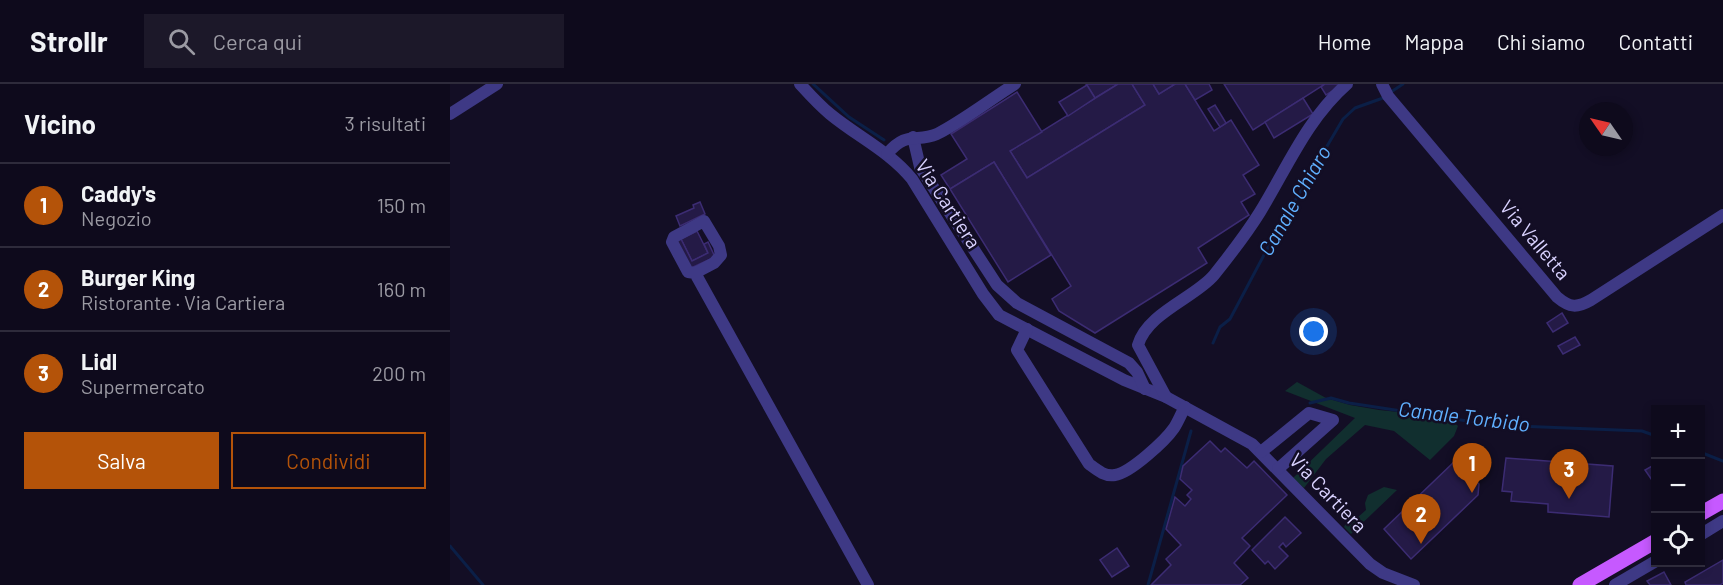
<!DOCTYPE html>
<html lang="it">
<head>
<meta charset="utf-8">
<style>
  :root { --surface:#0e0a1c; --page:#1c1829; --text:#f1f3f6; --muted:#9b9aa3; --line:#2e2b3b; --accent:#b45309 }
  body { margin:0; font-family:Barlow,sans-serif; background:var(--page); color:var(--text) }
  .controls { position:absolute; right:18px; bottom:18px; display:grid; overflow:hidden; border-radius:0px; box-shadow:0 3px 9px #0003 }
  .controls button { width:54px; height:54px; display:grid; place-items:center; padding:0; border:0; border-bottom:2px solid var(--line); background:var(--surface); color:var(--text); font:30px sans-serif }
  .compass { position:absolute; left:1129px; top:18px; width:54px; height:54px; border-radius:50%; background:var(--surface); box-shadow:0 3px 9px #0003; rotate:304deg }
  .you { position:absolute; left:864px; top:248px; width:21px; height:21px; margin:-15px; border:4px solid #fff; border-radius:50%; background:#1a73e8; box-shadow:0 0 0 9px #1a73e833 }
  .badge { display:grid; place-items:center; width:39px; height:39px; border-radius:50%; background:var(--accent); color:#fff; font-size:20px; font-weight:700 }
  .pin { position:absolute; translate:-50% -50px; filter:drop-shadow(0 2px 3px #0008) }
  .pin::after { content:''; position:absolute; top:32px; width:21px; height:18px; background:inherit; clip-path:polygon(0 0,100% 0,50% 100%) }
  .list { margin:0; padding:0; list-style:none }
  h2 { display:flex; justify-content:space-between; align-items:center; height:78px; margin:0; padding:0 24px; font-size:26px }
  h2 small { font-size:20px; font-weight:400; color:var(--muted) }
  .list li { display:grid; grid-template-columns:39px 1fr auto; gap:18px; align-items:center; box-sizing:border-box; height:84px; padding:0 24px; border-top:2px solid var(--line) }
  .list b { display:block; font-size:22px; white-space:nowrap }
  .list p { margin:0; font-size:20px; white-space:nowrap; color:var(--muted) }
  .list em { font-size:20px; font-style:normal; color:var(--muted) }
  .actions { display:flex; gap:12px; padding:18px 24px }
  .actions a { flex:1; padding:14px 0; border:2px solid var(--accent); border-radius:0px; text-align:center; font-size:21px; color:var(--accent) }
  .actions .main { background:var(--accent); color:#fff }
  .icon { flex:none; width:33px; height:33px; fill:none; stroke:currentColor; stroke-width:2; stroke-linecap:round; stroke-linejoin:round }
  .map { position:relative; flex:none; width:1273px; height:501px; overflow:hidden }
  header { display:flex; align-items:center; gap:36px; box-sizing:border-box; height:84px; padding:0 30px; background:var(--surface); border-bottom:2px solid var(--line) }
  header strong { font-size:28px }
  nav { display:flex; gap:33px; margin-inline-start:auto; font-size:21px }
  .search { width:420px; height:54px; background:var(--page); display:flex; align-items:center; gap:15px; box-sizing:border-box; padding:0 21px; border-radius:0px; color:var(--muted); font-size:22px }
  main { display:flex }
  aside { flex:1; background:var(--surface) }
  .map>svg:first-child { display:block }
  .green { fill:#112f2f }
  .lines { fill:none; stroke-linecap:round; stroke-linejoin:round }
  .stream { stroke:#0b1f47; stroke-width:3 }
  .building { fill:#241a46; stroke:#3c2c73; stroke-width:1.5 }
  .minor { stroke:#3e3985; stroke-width:12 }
  .major { stroke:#c659ff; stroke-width:15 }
  .labels { text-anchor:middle; stroke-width:5; stroke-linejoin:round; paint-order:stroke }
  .street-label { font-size:20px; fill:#d9d2ff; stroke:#130e25 }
  .water-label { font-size:21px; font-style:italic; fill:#60b0ff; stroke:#130e25 }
</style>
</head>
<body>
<header>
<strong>Strollr</strong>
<div class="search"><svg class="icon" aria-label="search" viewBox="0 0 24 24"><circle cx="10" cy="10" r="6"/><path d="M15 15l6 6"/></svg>Cerca qui</div>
<nav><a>Home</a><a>Mappa</a><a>Chi siamo</a><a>Contatti</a></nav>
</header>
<main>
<aside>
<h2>Vicino<small>3 risultati</small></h2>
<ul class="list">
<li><span class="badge">1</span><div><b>Caddy's</b><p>Negozio</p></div><em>150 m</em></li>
<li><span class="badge">2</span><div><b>Burger King</b><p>Ristorante · Via Cartiera</p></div><em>160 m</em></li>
<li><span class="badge">3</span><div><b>Lidl</b><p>Supermercato</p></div><em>200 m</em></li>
</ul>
<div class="actions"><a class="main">Salva</a><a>Condividi</a></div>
</aside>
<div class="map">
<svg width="1273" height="501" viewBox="0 0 1273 501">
  <rect width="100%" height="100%" fill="#130e25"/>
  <g class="green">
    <polygon points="847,298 876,314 900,321 929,326 998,333 1008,342 1004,352 980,376 944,347 915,341 876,375 854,404 843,394 905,334 835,307"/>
    <polygon points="934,403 947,406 901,450 894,443 900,431 907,434 916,426 915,419 918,411"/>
  </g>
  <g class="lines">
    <g class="stream">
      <polyline points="363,0 399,33 434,56"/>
      <polyline points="941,8 953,0"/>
      <polyline points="763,259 770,243 780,235 823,154 893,35 905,24 933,14"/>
      <polyline points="860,319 881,314 899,319 1044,341 1192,347 1206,352"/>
      <polyline points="1250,368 1273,377"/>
      <polyline points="0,462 33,501"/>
      <polyline points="698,501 741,347"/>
    </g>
  </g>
  <g class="building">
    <polygon points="636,0 668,0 645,14"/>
    <polygon points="668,0 682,0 695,21 577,94 560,67"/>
    <polygon points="682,0 703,0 709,10 725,0 735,0 764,47 781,36 809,81 793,91 805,110 791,118 799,131 748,164 757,179 645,249 609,227 602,215 621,202 544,78 500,105 491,91 517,75 501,50 567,8 592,48 560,67 577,94 695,21"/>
    <polygon points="703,0 725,0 709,10"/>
    <polygon points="735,0 759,0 762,6 745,16"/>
    <polygon points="774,0 875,0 803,46"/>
    <polygon points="875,0 894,0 876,11 871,3"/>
    <polygon points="637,1 645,14 618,32 609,18"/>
    <polygon points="853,14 863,30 824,54 815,38"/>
    <polygon points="765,21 776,39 770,43 758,25"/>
    <polygon points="544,78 601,171 558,198 500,105"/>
    <polygon points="250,118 255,130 230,142 226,132 244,124 243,121"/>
    <polygon points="247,147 258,169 242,177 231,155"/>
    <polygon points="231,155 242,177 258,169 254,160 258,158 265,173 239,185 225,157"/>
    <polygon points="1112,229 1118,239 1103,248 1097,239"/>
    <polygon points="1125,253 1130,261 1113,270 1108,262"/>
    <polygon points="760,357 771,368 775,364 797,384 804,377 837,411 792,454 800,462 784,479 798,494 790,501 701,501 721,481 716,475 731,461 716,445 725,413 735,422 741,415 737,411 742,406 730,395 733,382"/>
    <polygon points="1056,374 1163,382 1159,433 1098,428 1098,420 1061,417 1062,408 1052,407"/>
    <polygon points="1005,377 1029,400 1028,411 961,475 934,445"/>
    <polygon points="1204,381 1206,397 1204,399 1195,386"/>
    <polygon points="835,433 851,449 836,463 833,459 829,463 838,472 825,485 818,477 815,480 802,466"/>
    <polygon points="667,464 679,482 662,493 650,476"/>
    <polygon points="1273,476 1273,499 1270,501 1236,501 1235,498"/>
    <polygon points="1214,488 1221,501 1200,501 1197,497"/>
  </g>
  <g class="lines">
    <g class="minor">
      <path d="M350 0C360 11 369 21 380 30 408 53 439 67 462 95L533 210 549 231 674 296 716 313 802 360 920 480 933 489 964 501"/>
      <path d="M932 0 938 12 1107 213C1120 224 1127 224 1141 216L1273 131"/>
      <polyline points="0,30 47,0"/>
      <polyline points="463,53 470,83 547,201 567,219 679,279 687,288 695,305"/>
      <path d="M437 70C457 46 466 59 487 50 511 38 541 15 565 0"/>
      <polyline points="245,189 264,179 271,171 269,162 254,137 224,153 222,158 238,188 245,189 418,501"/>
      <path d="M577 245 567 266 639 380C647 386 655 393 665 391 680 389 715 357 724 344 728 338 731 330 735 323"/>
      <path d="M716 313 688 261C697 229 746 213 764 191 780 171 797 149 810 128 837 84 857 35 897 0"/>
      <polyline points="811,368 859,329 883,336 828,385"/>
      <polyline points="1250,451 1273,437"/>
      <polyline points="1165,501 1206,477"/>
    </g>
    <g class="major">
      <polyline points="1250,430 1273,417"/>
      <polyline points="1130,501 1206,457"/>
    </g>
  </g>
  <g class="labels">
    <g class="street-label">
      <text transform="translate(498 120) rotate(57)" y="7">Via Cartiera</text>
      <text transform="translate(1085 156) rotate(50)" y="7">Via Valletta</text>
      <text transform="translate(878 409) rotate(46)" y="7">Via Cartiera</text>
    </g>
    <g class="water-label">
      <text transform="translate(845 117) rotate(-60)" y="7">Canale Chiaro</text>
      <text transform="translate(1014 333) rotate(7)" y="7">Canale Torbido</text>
    </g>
  </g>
</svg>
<div class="controls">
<button>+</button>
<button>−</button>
<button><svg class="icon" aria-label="locate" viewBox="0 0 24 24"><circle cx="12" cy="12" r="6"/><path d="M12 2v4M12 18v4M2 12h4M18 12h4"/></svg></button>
</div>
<svg class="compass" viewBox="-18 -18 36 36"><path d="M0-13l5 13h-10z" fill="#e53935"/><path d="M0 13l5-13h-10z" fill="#9b9aa3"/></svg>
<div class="you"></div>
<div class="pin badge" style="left:1022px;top:409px">1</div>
<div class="pin badge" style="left:971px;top:460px">2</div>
<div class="pin badge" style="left:1119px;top:415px">3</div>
</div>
</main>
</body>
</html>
